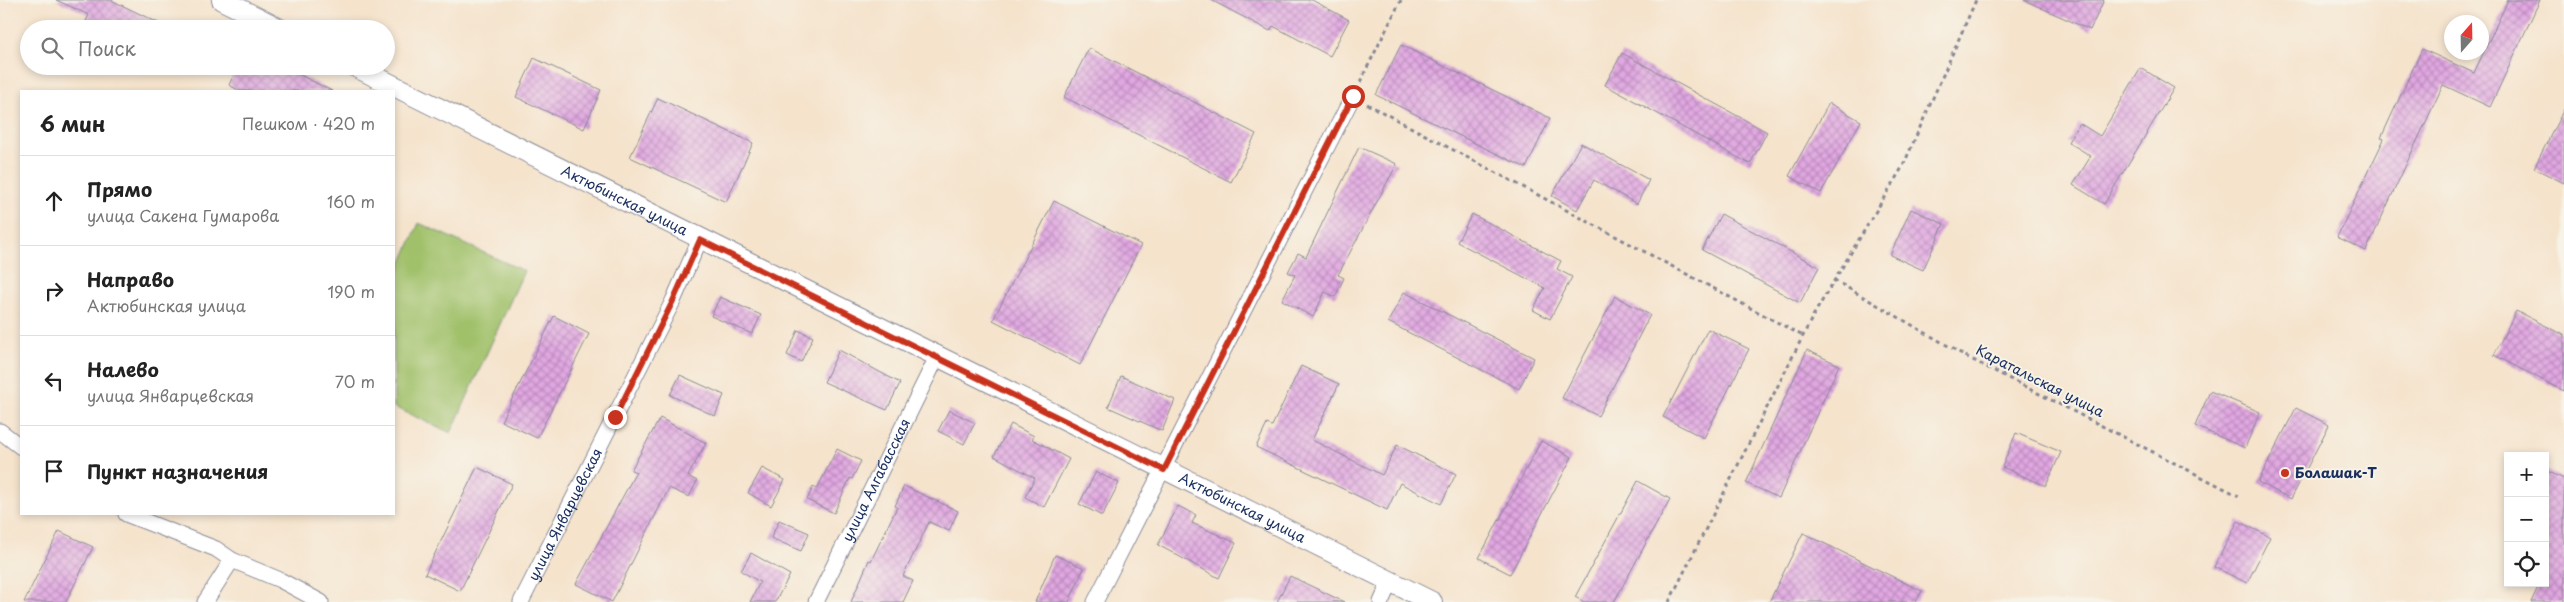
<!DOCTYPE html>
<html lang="ru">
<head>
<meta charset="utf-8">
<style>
  :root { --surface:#fff; --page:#f2f2f2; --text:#222; --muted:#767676; --line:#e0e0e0 }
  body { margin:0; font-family:"Playpen Sans",sans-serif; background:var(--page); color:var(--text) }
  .controls { position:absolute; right:15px; bottom:15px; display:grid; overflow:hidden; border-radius:0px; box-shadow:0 2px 8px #0003 }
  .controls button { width:45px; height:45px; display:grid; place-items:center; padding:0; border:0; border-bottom:1px solid var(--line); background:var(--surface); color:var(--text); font:25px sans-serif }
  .compass { position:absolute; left:2444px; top:15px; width:45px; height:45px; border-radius:50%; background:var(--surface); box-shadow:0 2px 8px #0003; rotate:20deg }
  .stop { position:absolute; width:15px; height:15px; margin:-11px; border:4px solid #c8321e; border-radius:50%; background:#fff }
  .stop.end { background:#c8321e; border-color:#fff; box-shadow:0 1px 5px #0008 }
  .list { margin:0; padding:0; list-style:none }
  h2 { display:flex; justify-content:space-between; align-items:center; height:65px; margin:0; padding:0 20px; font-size:21px }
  h2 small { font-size:16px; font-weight:400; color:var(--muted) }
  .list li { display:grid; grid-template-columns:32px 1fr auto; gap:15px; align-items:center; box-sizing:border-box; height:90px; padding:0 20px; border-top:1px solid var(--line) }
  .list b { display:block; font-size:19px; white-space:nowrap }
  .list p { margin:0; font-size:16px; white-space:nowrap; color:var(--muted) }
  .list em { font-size:16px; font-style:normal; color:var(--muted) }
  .icon { flex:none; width:28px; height:28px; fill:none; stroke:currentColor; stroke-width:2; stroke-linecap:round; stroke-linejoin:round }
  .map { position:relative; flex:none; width:2564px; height:602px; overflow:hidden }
  .search { position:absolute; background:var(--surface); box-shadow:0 2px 8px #0003; left:20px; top:20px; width:375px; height:55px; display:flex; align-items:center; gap:12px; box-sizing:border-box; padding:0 18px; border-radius:28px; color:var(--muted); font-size:19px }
  .panel { position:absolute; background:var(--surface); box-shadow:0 2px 8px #0003; left:20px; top:90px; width:375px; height:425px; border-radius:0px }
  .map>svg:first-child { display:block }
  .park { fill:#a0c16a; stroke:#5e7864 }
  .building { fill:url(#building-cross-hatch) }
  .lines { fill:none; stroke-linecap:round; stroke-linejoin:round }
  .minor-casing { stroke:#888995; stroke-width:17 }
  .tertiary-casing { stroke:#888995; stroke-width:22 }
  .path { stroke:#888995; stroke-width:3; stroke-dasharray:4 4; stroke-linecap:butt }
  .minor { stroke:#fff; stroke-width:15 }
  .tertiary { stroke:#fff; stroke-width:20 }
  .route { stroke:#c8321e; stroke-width:6 }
  .poi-dot { fill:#c8321e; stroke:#f7f3e8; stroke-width:2 }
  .labels { text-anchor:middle; stroke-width:4; stroke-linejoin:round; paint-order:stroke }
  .street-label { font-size:14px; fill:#1b2f5e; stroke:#f7f3e8 }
  .poi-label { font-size:14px; font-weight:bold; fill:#1b2f5e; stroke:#f7f3e8; text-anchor:start }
</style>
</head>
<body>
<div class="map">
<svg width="2564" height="602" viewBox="0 0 2564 602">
  <defs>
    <pattern id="building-cross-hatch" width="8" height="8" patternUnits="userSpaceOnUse" patternTransform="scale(1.25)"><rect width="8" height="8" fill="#e1a7e1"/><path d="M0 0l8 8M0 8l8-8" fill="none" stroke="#b688ba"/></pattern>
  </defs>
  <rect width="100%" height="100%" fill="#f7f3e8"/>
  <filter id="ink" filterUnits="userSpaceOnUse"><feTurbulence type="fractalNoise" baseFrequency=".02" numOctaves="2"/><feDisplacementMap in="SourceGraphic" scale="10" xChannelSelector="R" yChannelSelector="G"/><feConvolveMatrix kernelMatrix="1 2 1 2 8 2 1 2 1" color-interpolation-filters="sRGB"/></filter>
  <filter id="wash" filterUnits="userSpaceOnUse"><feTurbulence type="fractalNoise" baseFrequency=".0096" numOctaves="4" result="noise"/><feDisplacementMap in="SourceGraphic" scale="20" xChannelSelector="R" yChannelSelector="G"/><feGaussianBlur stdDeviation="1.12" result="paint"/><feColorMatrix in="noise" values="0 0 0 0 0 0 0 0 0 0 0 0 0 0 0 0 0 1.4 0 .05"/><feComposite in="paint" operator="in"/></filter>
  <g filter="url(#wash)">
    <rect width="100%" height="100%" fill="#f5e3cc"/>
    <polygon class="park" points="419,223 524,271 451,433 394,407 394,280"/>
    <g id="blocks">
      <g class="building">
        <polygon points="56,0 111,0 171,29 96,29 85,23 89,15"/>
        <polygon points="1211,0 1312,0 1349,20 1330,56 1273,26 1270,31"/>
        <polygon points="2024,0 2104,0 2090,30"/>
        <polygon points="2508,0 2540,0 2490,107 2443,85 2366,251 2337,237 2384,139 2381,138 2422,49 2474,73"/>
        <polygon points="1401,45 1550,118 1526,168 1376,95"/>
        <polygon points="1089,48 1256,134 1231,182 1064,97"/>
        <polygon points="1622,53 1767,132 1750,164 1605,85"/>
        <polygon points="534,58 601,90 584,129 516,97"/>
        <polygon points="238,66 282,66 332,91 240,91 229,85"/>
        <polygon points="2141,68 2174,88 2104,204 2073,185 2091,156 2068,142 2079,123 2100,136"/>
        <polygon points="658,98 753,143 726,202 630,157"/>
        <polygon points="1829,103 1861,121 1821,193 1789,176"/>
        <polygon points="2564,109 2564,183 2534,168"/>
        <polygon points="1581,143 1649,180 1637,204 1594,180 1577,210 1552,196"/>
        <polygon points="1359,147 1397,164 1338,275 1344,278 1335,297 1325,292 1313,317 1282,300 1295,275 1288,272 1298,253 1306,257"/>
        <polygon points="1054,201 1141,245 1080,365 993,320"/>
        <polygon points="1911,209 1944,224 1923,270 1890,255"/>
        <polygon points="1472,214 1561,261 1557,269 1572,277 1550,319 1533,310 1545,288 1457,242"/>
        <polygon points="1721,214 1819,267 1800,303 1702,250"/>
        <polygon points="1404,292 1534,358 1519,389 1388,322"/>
        <polygon points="1615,296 1650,315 1598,416 1562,398"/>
        <polygon points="720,297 761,315 752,334 711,316"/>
        <polygon points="2516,311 2564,335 2564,391 2494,355"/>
        <polygon points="554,316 589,334 537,438 501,421"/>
        <polygon points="1708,329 1749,349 1704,438 1663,417"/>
        <polygon points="798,330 813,337 801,362 787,355"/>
        <polygon points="839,350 900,383 887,410 824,382"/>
        <polygon points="1807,350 1839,365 1779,498 1746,483"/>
        <polygon points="1301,366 1339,384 1312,440 1382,475 1397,445 1456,474 1441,504 1400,483 1387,510 1256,447 1267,424 1272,426"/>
        <polygon points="680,375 724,395 715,416 670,395"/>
        <polygon points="1121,376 1175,400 1162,431 1108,407"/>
        <polygon points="2210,391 2260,412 2245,448 2195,426"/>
        <polygon points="2296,408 2329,425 2291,499 2258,482"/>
        <polygon points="949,410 975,423 964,444 938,431"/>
        <polygon points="660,418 706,443 688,476 697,481 689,497 669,488 612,602 576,584 636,472 631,470"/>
        <polygon points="1011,424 1034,436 1032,439 1069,459 1044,507 1025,497 1035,478 994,456"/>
        <polygon points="2016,433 2061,452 2046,486 2002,467"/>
        <polygon points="1541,441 1572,457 1510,574 1479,558"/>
        <polygon points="837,449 861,461 852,479 850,478 834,513 807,500 813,487 817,489"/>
        <polygon points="477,467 512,484 460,591 425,574"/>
        <polygon points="762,468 785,480 771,506 748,493"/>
        <polygon points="2545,470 2564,479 2564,602 2531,602 2540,583 2545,583"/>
        <polygon points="1096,472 1119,483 1102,516 1079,504"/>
        <polygon points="1638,481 1670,499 1614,602 1584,602 1575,597"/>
        <polygon points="904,486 958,511 949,531 929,522 903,576 913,581 903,602 851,602 869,560 871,561 897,507 895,506"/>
        <polygon points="1178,506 1196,515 1192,523 1236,543 1219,578 1158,545"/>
        <polygon points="779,520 809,533 801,551 771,538"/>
        <polygon points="2238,521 2270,537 2247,583 2214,567"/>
        <polygon points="59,531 93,547 66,602 24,602"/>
        <polygon points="1803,533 1922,591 1916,602 1769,602"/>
        <polygon points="751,553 790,575 775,602 750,602 760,582 741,571"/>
        <polygon points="1055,555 1084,568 1069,602 1035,602"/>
        <polygon points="1290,576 1344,602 1277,602"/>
      </g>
    </g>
  </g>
  <g filter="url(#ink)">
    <use href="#blocks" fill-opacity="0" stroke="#888995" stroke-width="1"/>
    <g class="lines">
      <g class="minor-casing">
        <g id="minor">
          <polyline points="0,431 21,447"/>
          <polyline points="126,514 216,549 232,560 280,580 321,602"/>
          <polyline points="205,602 232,560"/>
          <path id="s1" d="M521 602 673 301 700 239"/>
          <path id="s2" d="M816 602 937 357"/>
          <polyline points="1095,602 1353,96"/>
          <polyline points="1381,602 1390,582"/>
        </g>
      </g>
      <g class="tertiary-casing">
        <g id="tertiary">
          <polyline points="222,0 280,29"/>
          <path id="s3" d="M354 66 1432 602"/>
        </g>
      </g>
      <g class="path">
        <polyline points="1360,82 1401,0"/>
        <polyline points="1367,104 1803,336"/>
        <polyline points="1834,280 1969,358 2239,496"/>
        <polyline points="1669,602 1813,316 1903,166 1976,0"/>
      </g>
      <use href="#minor" class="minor"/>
      <use href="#tertiary" class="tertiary"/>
    </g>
  </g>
  <g class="lines" filter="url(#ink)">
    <polyline class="route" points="615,417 673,301 700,240 1164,470 1353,96"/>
  </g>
  <circle class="poi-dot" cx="2285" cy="473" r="5"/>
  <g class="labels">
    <g class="street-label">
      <text dy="5" stroke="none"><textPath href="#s3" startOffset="302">Актюбинская улица</textPath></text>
      <text transform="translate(2040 381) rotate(27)" y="5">Каратальская улица</text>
      <text dy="5" stroke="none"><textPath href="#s2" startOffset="136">улица Алгабасская</textPath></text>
      <text dy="5" stroke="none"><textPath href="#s3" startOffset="992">Актюбинская улица</textPath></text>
      <text dy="5" stroke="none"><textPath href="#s1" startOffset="98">улица Январцевская</textPath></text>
    </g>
    <g class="poi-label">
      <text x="2295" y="478">Болашак-Т</text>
    </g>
  </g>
</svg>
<div class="controls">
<button>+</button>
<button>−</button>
<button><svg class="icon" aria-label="locate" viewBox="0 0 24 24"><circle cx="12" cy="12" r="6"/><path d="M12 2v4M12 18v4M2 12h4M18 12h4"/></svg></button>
</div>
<svg class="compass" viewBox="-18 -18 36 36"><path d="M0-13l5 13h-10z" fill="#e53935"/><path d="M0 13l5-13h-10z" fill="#767676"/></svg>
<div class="stop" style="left:1353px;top:96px"></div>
<div class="stop end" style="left:615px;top:417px"></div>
<div class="search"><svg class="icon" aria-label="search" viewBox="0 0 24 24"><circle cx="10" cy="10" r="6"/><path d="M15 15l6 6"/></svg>Поиск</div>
<section class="panel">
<h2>6 мин<small>Пешком · 420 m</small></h2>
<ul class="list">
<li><svg class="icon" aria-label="ahead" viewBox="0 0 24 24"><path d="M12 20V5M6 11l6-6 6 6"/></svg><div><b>Прямо</b><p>улица Сакена Гумарова</p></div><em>160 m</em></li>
<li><svg class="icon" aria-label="right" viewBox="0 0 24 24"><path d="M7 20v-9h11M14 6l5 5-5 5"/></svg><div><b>Направо</b><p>Актюбинская улица</p></div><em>190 m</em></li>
<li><svg class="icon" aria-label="left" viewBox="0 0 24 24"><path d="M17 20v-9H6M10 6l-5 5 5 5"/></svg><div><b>Налево</b><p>улица Январцевская</p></div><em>70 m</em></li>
<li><svg class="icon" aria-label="arrive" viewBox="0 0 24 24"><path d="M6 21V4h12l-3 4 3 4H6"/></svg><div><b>Пункт назначения</b></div></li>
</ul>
</section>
</div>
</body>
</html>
